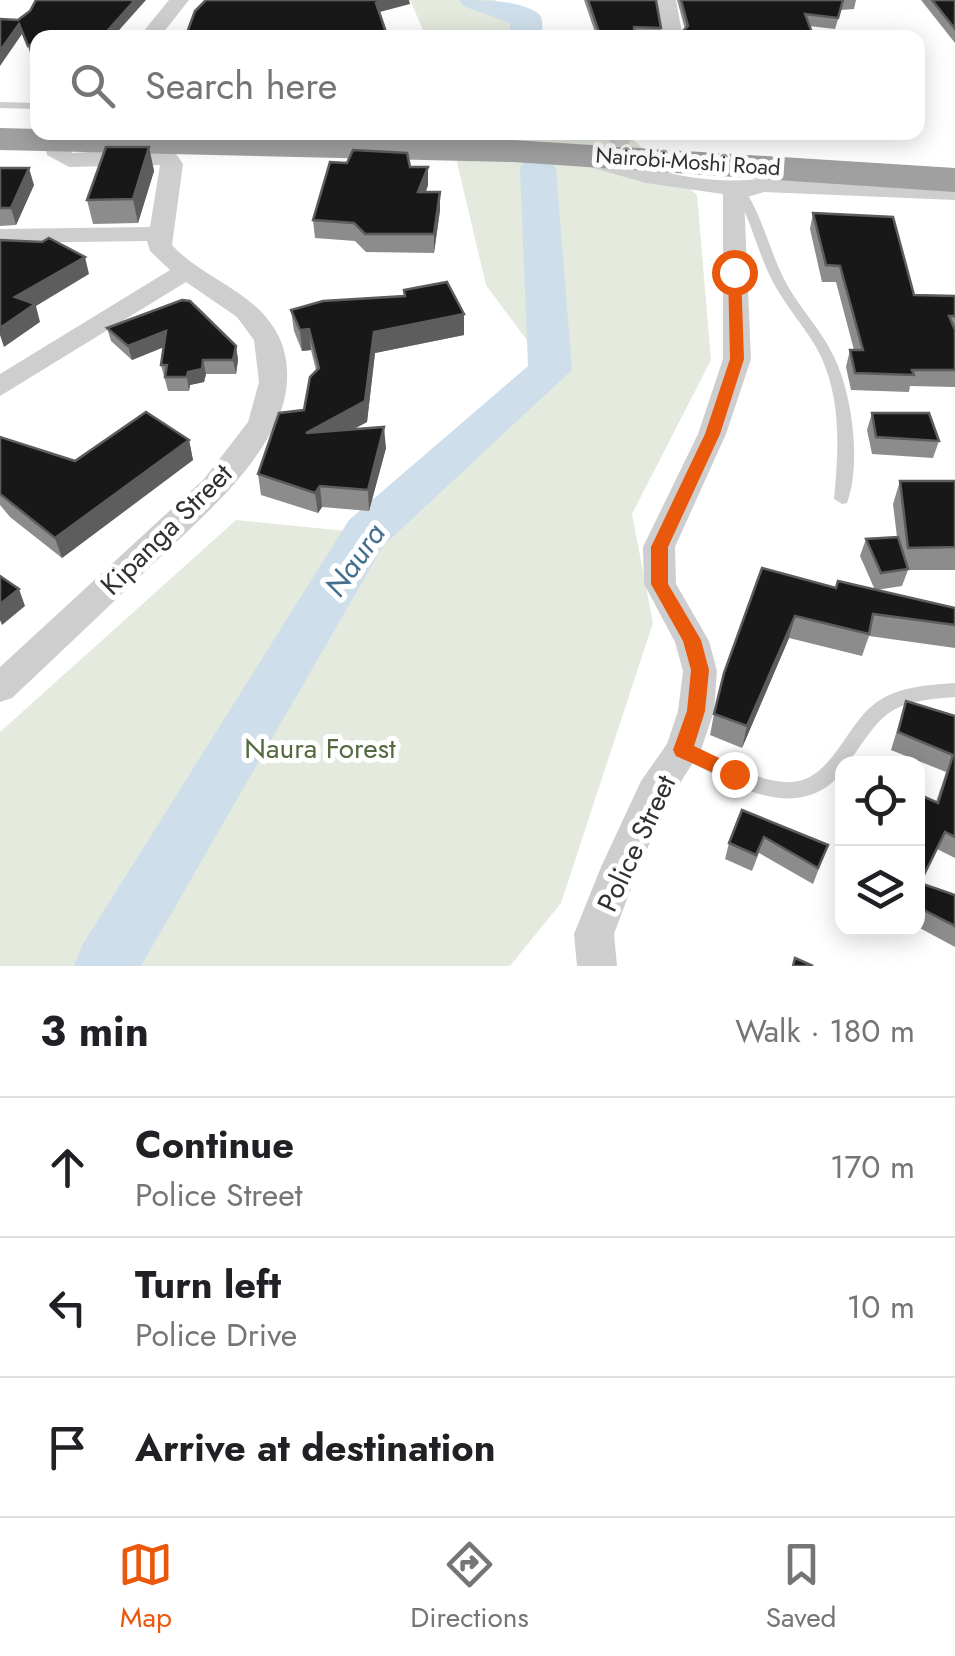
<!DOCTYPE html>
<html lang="en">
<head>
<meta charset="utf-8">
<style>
  :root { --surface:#fff; --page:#f2f2f2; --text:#202124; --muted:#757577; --line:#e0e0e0; --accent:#ea580c }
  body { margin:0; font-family:Jost,sans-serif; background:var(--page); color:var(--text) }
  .controls { position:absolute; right:30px; bottom:30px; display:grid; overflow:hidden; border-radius:20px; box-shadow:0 5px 25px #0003 }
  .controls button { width:90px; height:90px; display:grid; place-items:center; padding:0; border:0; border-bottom:2px solid var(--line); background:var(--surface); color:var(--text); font:50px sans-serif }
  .stop { position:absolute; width:30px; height:30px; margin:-22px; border:8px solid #ea580c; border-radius:50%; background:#fff }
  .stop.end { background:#ea580c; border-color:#fff; box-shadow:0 2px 10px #0008 }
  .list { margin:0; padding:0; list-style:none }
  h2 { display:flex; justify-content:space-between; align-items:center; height:130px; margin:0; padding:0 40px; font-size:42px }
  h2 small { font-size:32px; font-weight:400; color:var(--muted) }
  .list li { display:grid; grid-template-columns:65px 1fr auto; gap:30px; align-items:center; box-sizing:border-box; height:140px; padding:0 40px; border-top:2px solid var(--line) }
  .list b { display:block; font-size:38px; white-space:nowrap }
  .list p { margin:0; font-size:32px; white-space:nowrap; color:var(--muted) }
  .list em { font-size:32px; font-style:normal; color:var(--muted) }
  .icon { flex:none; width:55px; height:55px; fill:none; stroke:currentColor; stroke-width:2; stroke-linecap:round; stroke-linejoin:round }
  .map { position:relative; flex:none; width:955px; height:966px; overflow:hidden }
  .search { position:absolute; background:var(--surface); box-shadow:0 5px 25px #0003; left:30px; right:30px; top:30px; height:110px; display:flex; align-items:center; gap:25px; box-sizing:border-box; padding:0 35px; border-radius:20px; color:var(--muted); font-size:38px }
  .sheet { height:550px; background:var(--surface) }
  nav { display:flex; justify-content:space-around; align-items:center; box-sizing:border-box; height:140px; border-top:2px solid var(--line); background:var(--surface); font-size:28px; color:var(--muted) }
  nav a { display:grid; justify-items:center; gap:5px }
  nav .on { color:var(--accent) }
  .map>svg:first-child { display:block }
  .green { fill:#e4eadd }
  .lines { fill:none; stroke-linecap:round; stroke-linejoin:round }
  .river { fill:#cedfeb; fill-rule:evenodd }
  .service { fill:#cecece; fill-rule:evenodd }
  .minor { fill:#cecece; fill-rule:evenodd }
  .trunk { fill:#a0a0a0; fill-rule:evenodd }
  .wall { fill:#8c8c8c }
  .shaded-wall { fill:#5d5d5d }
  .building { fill:#181818; stroke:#5d5d5d; stroke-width:2.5 }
  .route { fill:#ea580c }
  .labels { text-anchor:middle; stroke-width:10; stroke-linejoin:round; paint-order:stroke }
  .far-street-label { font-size:22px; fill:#313131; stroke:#fff }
  .street-label { font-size:28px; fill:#313131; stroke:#fff }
  .park-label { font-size:28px; fill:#546a41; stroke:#fff }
  .water-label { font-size:30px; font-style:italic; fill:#44708e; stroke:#fff }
</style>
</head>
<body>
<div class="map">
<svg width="955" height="966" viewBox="0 0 955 966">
  <rect width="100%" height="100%" fill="#fff"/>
  <g class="green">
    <polygon points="410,0 495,0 528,37 426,37"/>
    <polygon points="450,133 625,133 697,195 711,360 632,514 653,623 561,903 510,966 0,966 0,732 236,520 366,533 549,370 486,285"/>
  </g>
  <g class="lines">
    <g class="river">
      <path d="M459 0C481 0 522 0 539 14 544 19 542 30 542 38H510V23L463 6Z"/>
      <polygon points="538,157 551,160 556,168 572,370 383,546 141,966 74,966 83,944 349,520 528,366 520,168 525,160"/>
    </g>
    <g class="service">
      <polygon points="0,102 38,103 38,109 0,108"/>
      <path d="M739 185 743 187C762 215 769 249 784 279 797 305 818 326 831 351 852 389 862 462 847 503L842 504 834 499C839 447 842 394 816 347 803 325 785 305 773 282 757 252 751 218 733 189Z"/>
      <path d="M955 683V697C888 702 885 710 848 764H842C842 774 834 782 825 788 778 818 719 776 677 755L674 750 677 745 683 742C717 755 747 779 784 782 833 786 844 722 880 700 902 686 930 685 955 683Z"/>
    </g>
    <g class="minor">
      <polygon points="169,0 189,0 159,38 138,38"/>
      <polygon points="656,0 676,0 683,38 663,38"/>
      <polygon points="607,132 629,132 630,141 627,146 611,146"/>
      <path d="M55 133 63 135 72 153 143 149 176 154 183 164 172 245C204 280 257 291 279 337 291 362 289 394 278 418 252 476 200 519 155 562 108 607 60 653 12 698L0 702V667L204 479 248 422 259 382 254 340 237 317 186 282 0 396V374L170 270 150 251 147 241 0 243V229L150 227 160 165 69 167 47 155 44 140Z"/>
      <path d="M584 151C642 166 704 188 764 178L955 186V200L764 192 744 198 751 359 726 434 675 547 676 584 709 641 717 671 714 711 701 750 668 802 639 867 614 934 617 966H577L574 934 601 867 641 781 667 744 678 711 683 671 675 642 644 584 643 547 698 434 723 359V194L646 183 576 163 573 158Z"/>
    </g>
    <polygon class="trunk" points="0,128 38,129 38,132 513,140 955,168 955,192 513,162 0,150"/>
  </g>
  <g class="wall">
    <polygon points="584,0 656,0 661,28 660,38 597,38"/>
    <polygon points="677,0 856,0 854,9 841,10 835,29 809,26 814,38 682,38 685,29"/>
    <polygon points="921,0 955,0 955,43"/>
    <polygon points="149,147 154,171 138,223 93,224 87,200"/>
    <polygon points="410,167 428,185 426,192 440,192 440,210 434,253 366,252 355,241 315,238 313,220"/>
    <polygon points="0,168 34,185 16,225 0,226"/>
    <polygon points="813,213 914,295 955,296 955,387 910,386 909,392 851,390 846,367 850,350 854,350 836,282 822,282 810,229"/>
    <polygon points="291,310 464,314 464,335 375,353 367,422 353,429 386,448 369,511 322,507 318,513 261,495 258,474 304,410 316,370 311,350 302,351 294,331"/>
    <polygon points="107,328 236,346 238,360 236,374 206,374 204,382 190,385 189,391 168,391 161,365 164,347 132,360 111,341"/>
    <polygon points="872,413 939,441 933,458 872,454 867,430"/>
    <polygon points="0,437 75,461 189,440 193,460 62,558 10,517 0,505"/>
    <polygon points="900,481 955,481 955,570 908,570 902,586 876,590 955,608 955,648 869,636 862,656 789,638 742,748 710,735 714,714 762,568 836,588 875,590 860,556 866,539 897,537 893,504"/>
    <polygon points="906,701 955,716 955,858 937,849 920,883 955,895 955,947 918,927 918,794 936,802 946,772 891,750"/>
    <polygon points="742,810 828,845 813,884 759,853 752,871 725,859 729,843"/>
  </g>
  <g class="shaded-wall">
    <polygon points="135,0 146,0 112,38 101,38"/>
    <polygon points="386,0 409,0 410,4 376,13 376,3"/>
    <polygon points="19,24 22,34 0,66 0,51"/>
    <polygon points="38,41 38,53 31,56 28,46"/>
    <polygon points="149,147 154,171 138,223 133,199"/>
    <polygon points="428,167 428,185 419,211 418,192"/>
    <polygon points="29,168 34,185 16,225 11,208"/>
    <polygon points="440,192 440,210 434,253 434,234"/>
    <polygon points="85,257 89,274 36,306 40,322 4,347 0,335 0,328 15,297"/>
    <polygon points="464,314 464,335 375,353 367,422 308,454 306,433 374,332"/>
    <polygon points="309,329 311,350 302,351 300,330"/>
    <polygon points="166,331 169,345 132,360 128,346"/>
    <polygon points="236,346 238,360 236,374 233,360"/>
    <polygon points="203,360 206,374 204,382 190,385 189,391 187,377 188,372"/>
    <polygon points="384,427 386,448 369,511 368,490"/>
    <polygon points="189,440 193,460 62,558 55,538"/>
    <polygon points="320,486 322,507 318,513 315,493"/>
    <polygon points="19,589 25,606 2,625 0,620 0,604"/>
    <polygon points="795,616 789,638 742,748 747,726"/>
  </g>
  <g class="building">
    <polygon points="36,0 135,0 101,38 38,38 38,41 28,46 19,24 0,51 0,19 18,20 30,11"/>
    <polygon points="206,0 386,0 376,3 388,38 185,38 195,11"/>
    <polygon points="588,0 656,0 661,28 634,27 634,38 601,38"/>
    <polygon points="681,0 843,0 838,18 805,14 814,38 694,38 683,31 688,26"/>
    <polygon points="932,0 955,0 955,29"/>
    <polygon points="106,147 149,147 133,199 87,200"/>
    <polygon points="353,150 407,153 410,167 428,167 418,192 440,192 434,234 365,234 354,223 313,220 330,162 347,163"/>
    <polygon points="0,168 29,168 11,208 0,208"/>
    <polygon points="813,213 893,217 914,295 955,296 955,316 949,316 955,330 955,370 912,370 914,375 855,373 850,350 863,350 840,266 826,265"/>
    <polygon points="49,238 85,257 15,297 35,304 0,328 0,240 42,242"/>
    <polygon points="447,282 464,314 374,332 365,401 306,433 384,427 368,490 320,486 315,493 258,474 279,413 304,410 310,377 319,368 309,329 300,330 291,310 323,301 405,296 404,290"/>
    <polygon points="182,300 190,301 236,346 233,360 203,360 202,369 188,372 187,377 165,377 167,365 161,365 166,331 128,346 107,328"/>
    <polygon points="146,412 189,440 55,538 0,494 0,437 75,461"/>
    <polygon points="872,413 929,413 939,441 876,437"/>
    <polygon points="900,481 955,481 955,547 908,548"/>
    <polygon points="898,537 908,569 881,573 866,539"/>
    <polygon points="762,568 836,588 838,581 955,608 955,625 873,614 869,634 795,616 747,726 714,714 724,673"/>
    <polygon points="0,576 19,589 0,604"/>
    <polygon points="906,701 955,716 955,837 945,832 920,883 955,895 955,926 918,907 918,823 920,821 918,819 918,794 938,803 953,755 898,732"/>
    <polygon points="742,810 828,845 818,868 764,837 756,855 729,843"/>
    <polygon points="795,958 813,966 793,966"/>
  </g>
  <polygon class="route" points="734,268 741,272 744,359 720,434 668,547 668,584 701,640 709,670 705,711 694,746 740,768 740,780 734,782 676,756 673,750 687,711 691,670 683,641 651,584 651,547 705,434 730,359 728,272"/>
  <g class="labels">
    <g class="far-street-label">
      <text transform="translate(688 161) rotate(4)" y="8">Nairobi-Moshi Road</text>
    </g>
    <g class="street-label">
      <text transform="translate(166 529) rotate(-45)" y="10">Kipanga Street</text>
      <text transform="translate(636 843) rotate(-65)" y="10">Police Street</text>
    </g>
    <g class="park-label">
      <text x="320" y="758">Naura Forest</text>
    </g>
    <g class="water-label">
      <text transform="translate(355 560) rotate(-55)" y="10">Naura</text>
    </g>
  </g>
</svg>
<div class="controls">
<button><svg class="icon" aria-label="locate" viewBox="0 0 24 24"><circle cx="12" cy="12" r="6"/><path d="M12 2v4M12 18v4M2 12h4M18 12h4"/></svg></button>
<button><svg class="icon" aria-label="layers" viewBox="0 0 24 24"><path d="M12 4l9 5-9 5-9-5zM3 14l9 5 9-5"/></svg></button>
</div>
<div class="stop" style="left:734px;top:272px"></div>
<div class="stop end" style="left:734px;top:774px"></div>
<div class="search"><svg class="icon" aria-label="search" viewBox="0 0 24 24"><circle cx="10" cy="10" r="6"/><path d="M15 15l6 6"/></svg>Search here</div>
</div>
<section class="sheet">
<h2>3 min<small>Walk · 180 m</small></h2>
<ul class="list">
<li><svg class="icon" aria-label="ahead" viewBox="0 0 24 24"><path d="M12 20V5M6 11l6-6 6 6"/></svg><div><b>Continue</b><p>Police Street</p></div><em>170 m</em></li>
<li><svg class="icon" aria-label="left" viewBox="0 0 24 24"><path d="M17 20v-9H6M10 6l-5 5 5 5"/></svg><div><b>Turn left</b><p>Police Drive</p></div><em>10 m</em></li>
<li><svg class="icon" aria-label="arrive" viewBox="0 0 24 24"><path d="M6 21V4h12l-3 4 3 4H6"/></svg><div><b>Arrive at destination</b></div></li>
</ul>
</section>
<nav>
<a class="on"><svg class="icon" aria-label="map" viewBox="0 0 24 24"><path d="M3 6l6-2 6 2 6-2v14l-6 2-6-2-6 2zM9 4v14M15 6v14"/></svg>Map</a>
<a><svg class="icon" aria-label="directions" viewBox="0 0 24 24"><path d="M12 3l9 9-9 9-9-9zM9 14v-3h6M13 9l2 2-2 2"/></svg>Directions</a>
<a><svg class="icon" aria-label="saved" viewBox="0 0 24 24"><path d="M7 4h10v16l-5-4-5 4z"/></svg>Saved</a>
</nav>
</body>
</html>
